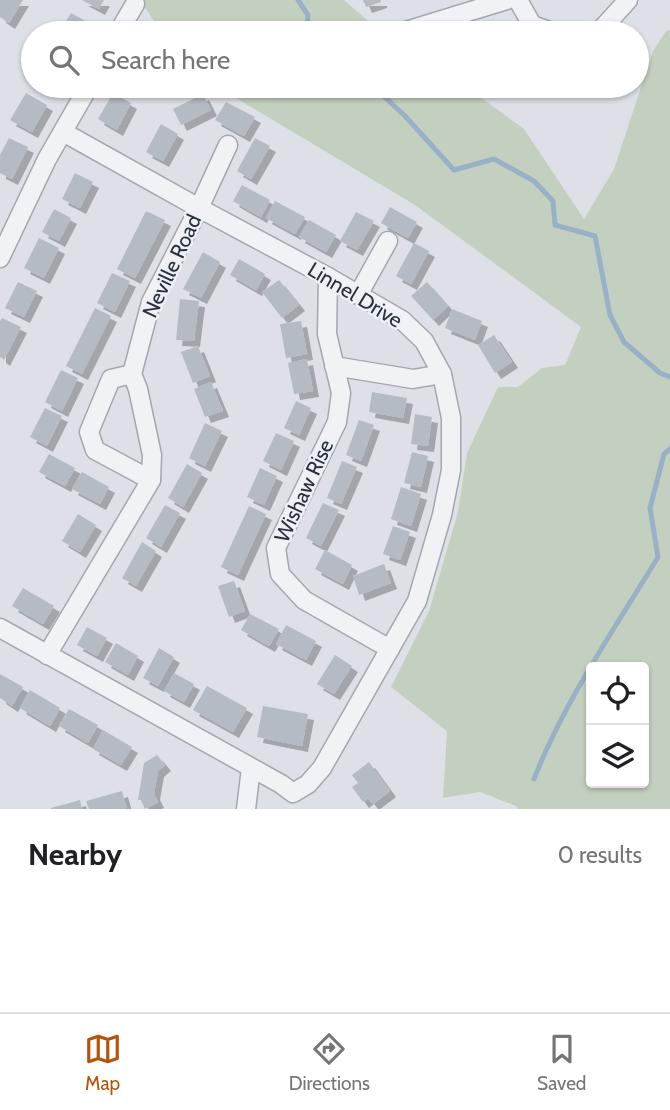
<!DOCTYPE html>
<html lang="en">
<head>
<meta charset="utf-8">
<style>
  :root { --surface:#fff; --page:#f2f2f2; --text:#202124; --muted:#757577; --line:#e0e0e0; --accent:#b45309 }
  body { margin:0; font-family:Cabin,sans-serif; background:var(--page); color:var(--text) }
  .controls { position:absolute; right:21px; bottom:21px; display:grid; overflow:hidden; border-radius:7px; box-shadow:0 2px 5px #0004 }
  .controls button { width:63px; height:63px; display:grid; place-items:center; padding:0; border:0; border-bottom:2px solid var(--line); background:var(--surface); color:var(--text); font:35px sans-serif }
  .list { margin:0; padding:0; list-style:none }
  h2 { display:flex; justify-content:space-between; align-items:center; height:91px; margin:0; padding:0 28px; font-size:30px }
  h2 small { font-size:23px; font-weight:400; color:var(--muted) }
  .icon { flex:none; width:38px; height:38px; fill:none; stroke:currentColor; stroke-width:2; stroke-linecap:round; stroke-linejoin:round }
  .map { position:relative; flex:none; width:670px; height:809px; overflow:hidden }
  .search { position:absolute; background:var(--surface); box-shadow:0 2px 5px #0004; left:21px; right:21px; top:21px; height:77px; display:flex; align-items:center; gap:18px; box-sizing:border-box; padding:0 24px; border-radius:38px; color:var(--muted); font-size:26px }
  .sheet { height:203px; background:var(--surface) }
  nav { display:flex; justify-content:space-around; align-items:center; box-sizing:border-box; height:98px; border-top:2px solid var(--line); background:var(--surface); font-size:19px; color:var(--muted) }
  nav a { display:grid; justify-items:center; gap:4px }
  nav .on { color:var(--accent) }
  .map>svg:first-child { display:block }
  .green { fill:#c4d0bf; fill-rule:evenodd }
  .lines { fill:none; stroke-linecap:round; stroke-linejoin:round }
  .stream { stroke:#99b1c6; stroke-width:5 }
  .building { fill:#b5bbc3; filter:url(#shadow) }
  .minor-casing { stroke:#a3a8b0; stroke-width:21 }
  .minor { stroke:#f0f2f5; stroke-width:18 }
  .labels { text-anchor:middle; stroke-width:5; stroke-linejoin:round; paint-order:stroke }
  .street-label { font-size:21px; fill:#27303c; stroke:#edf0f4 }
</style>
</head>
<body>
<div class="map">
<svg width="670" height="809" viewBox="0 0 670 809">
  <defs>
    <filter id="shadow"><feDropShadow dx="6" dy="6" stdDeviation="0" flood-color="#0004"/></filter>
  </defs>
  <rect width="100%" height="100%" fill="#dde1e7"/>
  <g class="green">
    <polygon points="140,0 344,0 382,33 162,33"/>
    <path d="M670 30V809H518L516 806 480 792 443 798 447 731 391 687 429 611 458 512 467 453 498 387H518L542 368 565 365 581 327 415 205 216 86H465L524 129 584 219 614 169 653 51 666 31ZM591 667H644V783H591Z"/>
  </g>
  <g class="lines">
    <g class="stream">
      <polyline points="298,0 308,15 307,33"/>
      <polyline points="373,86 405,116 454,170 494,159 534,181 553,201 555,225 595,236 610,315 624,342 660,373 670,377"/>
      <path d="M534 779C565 700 614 630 658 557L650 508 664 454 670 449"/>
    </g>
  </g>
  <g class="building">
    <polygon points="0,0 23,0 9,23 0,17"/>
    <polygon points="82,0 104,0 99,9"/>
    <polygon points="363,0 381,0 381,2 366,7"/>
    <polygon points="71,13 91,24 86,33 59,33"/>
    <polygon points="26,93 47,105 32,132 10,120"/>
    <polygon points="113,93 131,103 117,130 98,119"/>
    <polygon points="203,94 211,110 181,125 173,109"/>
    <polygon points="226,102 255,117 244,136 215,120"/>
    <polygon points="161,124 178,134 163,161 146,152"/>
    <polygon points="9,138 28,147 12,179 0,173 0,155"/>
    <polygon points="255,138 270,146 251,179 237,171"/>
    <polygon points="75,173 93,182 80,208 62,199"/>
    <polygon points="242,185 270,200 261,217 233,201"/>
    <polygon points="275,201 305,217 295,234 266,218"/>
    <polygon points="390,207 417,222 408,238 381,223"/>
    <polygon points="54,209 71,218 59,241 42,232"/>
    <polygon points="146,211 165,220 135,278 117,269"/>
    <polygon points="356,212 374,221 357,250 340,241"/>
    <polygon points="309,220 336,235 326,252 299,237"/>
    <polygon points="39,238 59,248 44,278 24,268"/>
    <polygon points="414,243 429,251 411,284 396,276"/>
    <polygon points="203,252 220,262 201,298 183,289"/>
    <polygon points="239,259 265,274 256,290 230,275"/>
    <polygon points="112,273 130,281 115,312 97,303"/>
    <polygon points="279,280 299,305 282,318 262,292"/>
    <polygon points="18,282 37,291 24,317 5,308"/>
    <polygon points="427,282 448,306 433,320 411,296"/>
    <polygon points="180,299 199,301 194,341 176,340"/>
    <polygon points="95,308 111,316 82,374 66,366"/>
    <polygon points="452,309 482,321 475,340 445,328"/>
    <polygon points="2,318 21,327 4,360 0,357 0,321"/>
    <polygon points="301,321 307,354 286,358 280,324"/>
    <polygon points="494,335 512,362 495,373 478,345"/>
    <polygon points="198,346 210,376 193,383 181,352"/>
    <polygon points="307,359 313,391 294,394 288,363"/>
    <polygon points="61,370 78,378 62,411 45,402"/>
    <polygon points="211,382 223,411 205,417 194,389"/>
    <polygon points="372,392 407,398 403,418 369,412"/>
    <polygon points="296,401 311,408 299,435 284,428"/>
    <polygon points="45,408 62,416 47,446 30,437"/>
    <polygon points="415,414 432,417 428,446 411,444"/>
    <polygon points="359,420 374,425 361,461 346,455"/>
    <polygon points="205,423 222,431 205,466 189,458"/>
    <polygon points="276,433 294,441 281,470 263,461"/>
    <polygon points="412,452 428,456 421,487 404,483"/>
    <polygon points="49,454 75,468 65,486 39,472"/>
    <polygon points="342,461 357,467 341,504 327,498"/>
    <polygon points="187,464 202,473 183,507 168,498"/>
    <polygon points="260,468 277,476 264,505 247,497"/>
    <polygon points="82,472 109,487 100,504 72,489"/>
    <polygon points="401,487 421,494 411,526 391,519"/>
    <polygon points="323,503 339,510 321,546 306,538"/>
    <polygon points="165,505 180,513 161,547 146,538"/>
    <polygon points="249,506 266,514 238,575 221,567"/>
    <polygon points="78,514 96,525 80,552 62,541"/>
    <polygon points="393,526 410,532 400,560 383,554"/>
    <polygon points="142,542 156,551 136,586 122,578"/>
    <polygon points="325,550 352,565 343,584 315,569"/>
    <polygon points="384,564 391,583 359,595 353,576"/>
    <polygon points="234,581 245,611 229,617 218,586"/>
    <polygon points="23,588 54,606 43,624 12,606"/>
    <polygon points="250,614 279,629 269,646 241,630"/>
    <polygon points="286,625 316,641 306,660 276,644"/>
    <polygon points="87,627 107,638 97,656 77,645"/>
    <polygon points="116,643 138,656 128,675 105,662"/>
    <polygon points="159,648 174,657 158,686 143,678"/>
    <polygon points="335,655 352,666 334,694 317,684"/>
    <polygon points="174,673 194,684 184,702 164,691"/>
    <polygon points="0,674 23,687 12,706 0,698"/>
    <polygon points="207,686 247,708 233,732 193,710"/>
    <polygon points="30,690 60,708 50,726 20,708"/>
    <polygon points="263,706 308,714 302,746 257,737"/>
    <polygon points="69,709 98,725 88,743 59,726"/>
    <polygon points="103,730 132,747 121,765 93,749"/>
    <polygon points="157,755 165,765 158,771 154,794 158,802 145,809 141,800 138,800 144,763"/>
    <polygon points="369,762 390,791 373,804 368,798 363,802 352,787 358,783 352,775"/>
    <polygon points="122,791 127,809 89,809 86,801"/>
    <polygon points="80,800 82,809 51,809 51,808"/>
  </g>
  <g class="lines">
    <g class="minor-casing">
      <g id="minor">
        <polyline points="518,0 532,25 555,33"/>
        <polyline points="118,33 135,4"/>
        <polyline points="399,33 507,0"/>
        <polyline points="591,33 599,32 628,0"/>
        <polyline points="0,258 47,159 89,86"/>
        <polyline points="328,277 327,334 341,393 337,422 276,548 280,574 304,600 390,649"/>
        <polyline points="358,295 388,241"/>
        <polyline points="334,366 413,379 442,374"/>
        <polyline points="132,374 111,379 89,432 95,450 151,480"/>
        <polyline points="0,628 281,784 293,793 308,784 322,768 417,601 442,515 451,470 451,418 442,374 424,341 402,320 328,277 199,208 63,132"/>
        <polyline points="47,655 151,480 152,455 138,389 132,374 151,302 199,208 228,145"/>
        <polyline points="246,809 251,768"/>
      </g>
    </g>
    <use href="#minor" class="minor"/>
  </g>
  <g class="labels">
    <g class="street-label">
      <text transform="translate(172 266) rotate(-65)" y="7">Neville Road</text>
      <text transform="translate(355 295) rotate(31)" y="7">Linnel Drive</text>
      <text transform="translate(304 491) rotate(-65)" y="7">Wishaw Rise</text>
    </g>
  </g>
</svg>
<div class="controls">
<button><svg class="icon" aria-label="locate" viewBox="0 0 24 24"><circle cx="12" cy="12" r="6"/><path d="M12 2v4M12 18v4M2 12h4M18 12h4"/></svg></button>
<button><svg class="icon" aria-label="layers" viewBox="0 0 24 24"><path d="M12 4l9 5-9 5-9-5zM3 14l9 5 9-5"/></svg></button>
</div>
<div class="search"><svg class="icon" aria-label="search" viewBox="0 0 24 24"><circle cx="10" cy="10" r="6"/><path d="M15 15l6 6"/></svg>Search here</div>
</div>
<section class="sheet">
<h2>Nearby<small>0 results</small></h2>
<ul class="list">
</ul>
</section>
<nav>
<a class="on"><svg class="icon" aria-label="map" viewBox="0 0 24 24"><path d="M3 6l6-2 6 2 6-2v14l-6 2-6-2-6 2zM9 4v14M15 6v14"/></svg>Map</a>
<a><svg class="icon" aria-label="directions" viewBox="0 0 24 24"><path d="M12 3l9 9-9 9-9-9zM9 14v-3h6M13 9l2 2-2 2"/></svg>Directions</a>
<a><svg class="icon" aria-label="saved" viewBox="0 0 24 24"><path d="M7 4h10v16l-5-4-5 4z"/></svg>Saved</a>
</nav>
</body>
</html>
